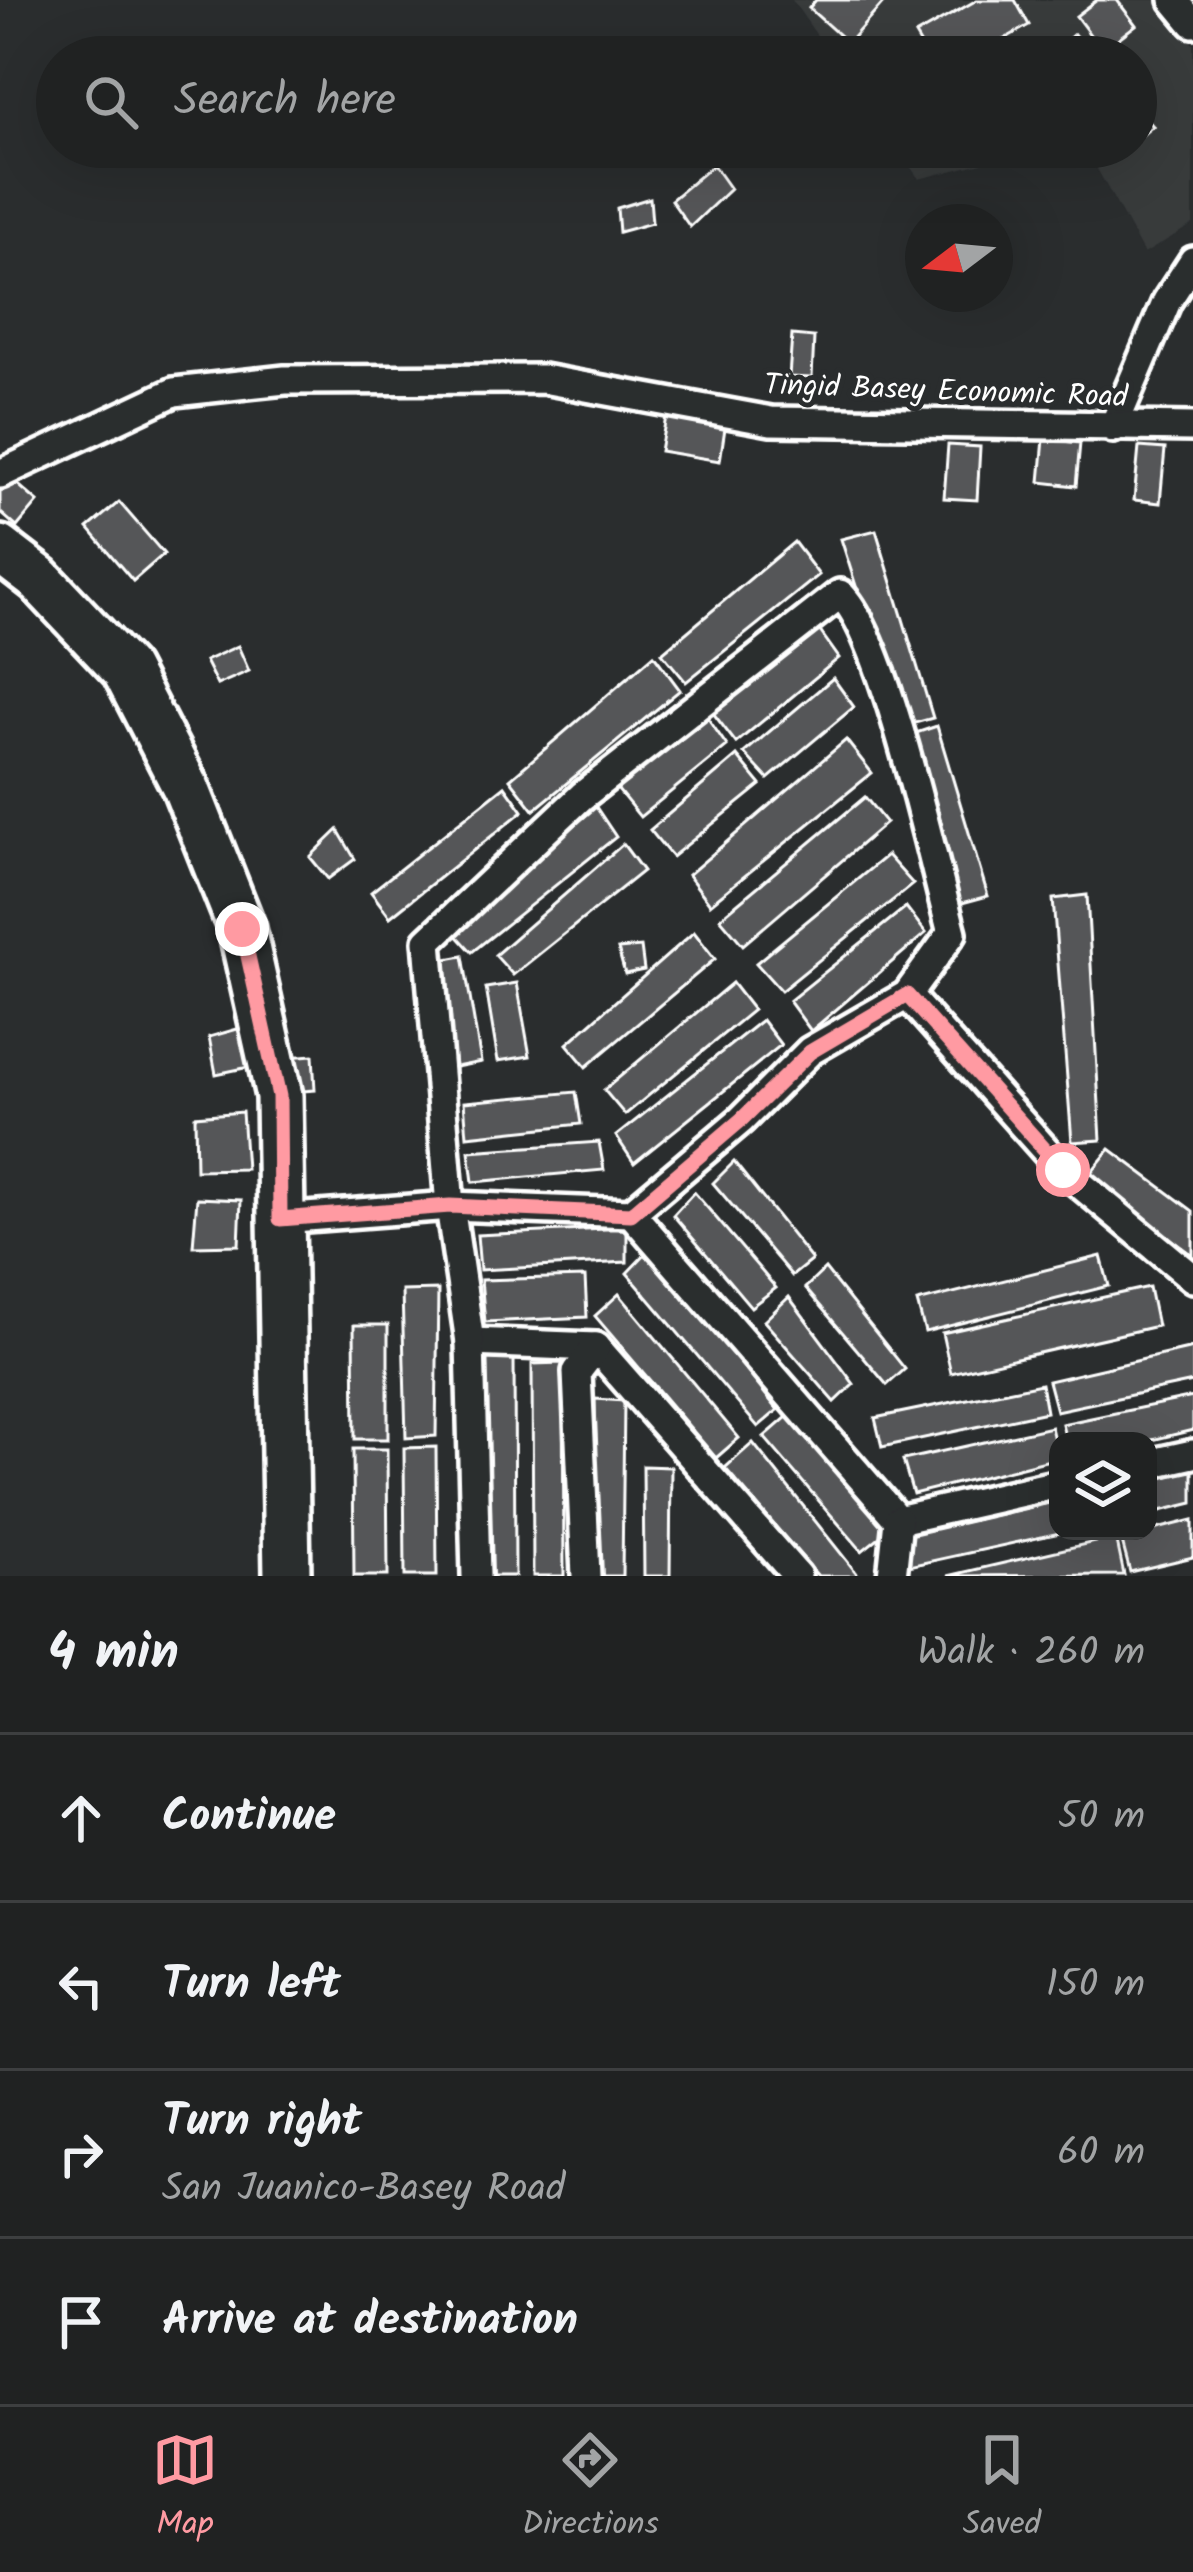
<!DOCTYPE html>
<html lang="en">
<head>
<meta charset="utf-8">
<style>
  :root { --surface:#202222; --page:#282a2a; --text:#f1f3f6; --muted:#a2a4a5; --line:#3d3f40; --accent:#ff9aa2 }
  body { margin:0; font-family:Kalam,sans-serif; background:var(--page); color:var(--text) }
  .controls { position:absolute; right:36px; bottom:36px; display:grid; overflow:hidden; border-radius:24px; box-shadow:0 12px 48px #0002 }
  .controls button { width:108px; height:108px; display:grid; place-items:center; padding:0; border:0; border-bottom:3px solid var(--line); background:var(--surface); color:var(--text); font:60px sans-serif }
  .compass { position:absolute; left:905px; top:204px; width:108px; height:108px; border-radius:50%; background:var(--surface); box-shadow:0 12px 48px #0002; rotate:254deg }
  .stop { position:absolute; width:36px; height:36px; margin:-27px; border:9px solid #ff9aa2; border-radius:50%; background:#fff }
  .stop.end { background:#ff9aa2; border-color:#fff; box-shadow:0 3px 12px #0008 }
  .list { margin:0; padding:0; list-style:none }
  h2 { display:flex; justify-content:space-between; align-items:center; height:156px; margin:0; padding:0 48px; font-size:51px }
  h2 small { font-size:39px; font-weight:400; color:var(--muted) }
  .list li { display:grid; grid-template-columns:78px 1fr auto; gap:36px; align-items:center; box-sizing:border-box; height:168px; padding:0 48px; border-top:3px solid var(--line) }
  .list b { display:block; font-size:45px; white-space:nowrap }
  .list p { margin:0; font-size:39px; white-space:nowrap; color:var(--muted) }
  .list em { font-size:39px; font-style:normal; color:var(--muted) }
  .icon { flex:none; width:66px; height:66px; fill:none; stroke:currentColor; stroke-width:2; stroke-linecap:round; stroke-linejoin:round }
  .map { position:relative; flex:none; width:1193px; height:1576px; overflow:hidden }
  .search { position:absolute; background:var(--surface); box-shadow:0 12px 48px #0002; left:36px; right:36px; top:36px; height:132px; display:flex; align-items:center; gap:30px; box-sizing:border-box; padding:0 42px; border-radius:66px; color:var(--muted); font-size:45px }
  .sheet { height:828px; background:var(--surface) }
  nav { display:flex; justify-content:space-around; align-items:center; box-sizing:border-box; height:168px; border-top:3px solid var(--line); background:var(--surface); font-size:33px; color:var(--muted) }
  nav a { display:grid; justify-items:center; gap:6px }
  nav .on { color:var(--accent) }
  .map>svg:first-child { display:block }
  .built { fill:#373a3b }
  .building { fill:#555758; stroke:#fff; stroke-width:3 }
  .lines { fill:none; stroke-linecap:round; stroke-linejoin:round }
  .minor-casing { stroke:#fff; stroke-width:36 }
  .primary-casing { stroke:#fff; stroke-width:54 }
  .minor { stroke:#2a2d2e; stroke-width:27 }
  .primary { stroke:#2a2d2e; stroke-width:45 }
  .route { stroke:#ff9aa2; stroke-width:15 }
  .labels { text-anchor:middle; stroke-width:10; stroke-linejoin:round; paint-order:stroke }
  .street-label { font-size:30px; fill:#fff; stroke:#2a2d2e }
</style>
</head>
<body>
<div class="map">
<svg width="1193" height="1576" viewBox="0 0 1193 1576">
  <rect width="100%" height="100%" fill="#2a2d2e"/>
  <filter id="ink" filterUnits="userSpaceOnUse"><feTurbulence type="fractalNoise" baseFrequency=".00833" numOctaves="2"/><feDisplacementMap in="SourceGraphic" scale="24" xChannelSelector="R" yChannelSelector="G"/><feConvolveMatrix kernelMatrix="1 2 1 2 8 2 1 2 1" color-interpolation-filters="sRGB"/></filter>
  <g filter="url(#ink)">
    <g class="built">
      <polygon points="792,0 1158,0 1193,44 1193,224 1144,254 1085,147 1136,147 1136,57 832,57"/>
      <polygon points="896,147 1046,147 919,179"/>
    </g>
    <g class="building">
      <polygon points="816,0 886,0 848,43 809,8"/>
      <polygon points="977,0 1015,0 1029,25 973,57 928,57 915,35"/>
      <polygon points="1097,0 1117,0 1136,25 1102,51 1076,16"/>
      <polygon points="1074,34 1093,57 1048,57"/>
      <polygon points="1136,106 1153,126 1136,140"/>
      <polygon points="922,147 959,147 929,162"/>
      <polygon points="713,165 730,189 690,227 671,200"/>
      <polygon points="650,198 652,223 619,232 617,208"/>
      <polygon points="792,335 814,337 812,378 789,377"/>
      <polygon points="668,405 727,415 720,461 660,451"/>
      <polygon points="1044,439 1080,443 1076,486 1040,482"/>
      <polygon points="948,445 980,447 977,500 944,498"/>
      <polygon points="1139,447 1165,449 1160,503 1134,500"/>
      <polygon points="7,475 38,502 17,527 0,512 0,484"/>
      <polygon points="119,502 164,554 133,581 88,528"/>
      <polygon points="876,530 933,718 901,727 841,539"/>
      <polygon points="794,542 819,575 686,682 662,653"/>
      <polygon points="817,627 839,658 736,743 713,713"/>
      <polygon points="238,646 249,671 217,685 205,661"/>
      <polygon points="654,655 680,690 534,810 510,779"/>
      <polygon points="833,678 854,707 768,779 744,753"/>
      <polygon points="705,714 727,746 640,817 617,789"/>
      <polygon points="937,726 988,896 955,905 904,737"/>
      <polygon points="846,740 872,773 710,904 688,875"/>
      <polygon points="737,756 761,785 672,857 650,830"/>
      <polygon points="505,786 523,811 390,917 371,892"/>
      <polygon points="865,797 886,823 743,945 720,918"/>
      <polygon points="596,807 616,837 472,952 451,929"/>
      <polygon points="338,830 355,859 328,879 310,857"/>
      <polygon points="623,844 643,871 513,975 495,955"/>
      <polygon points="887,855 913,884 781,991 756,963"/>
      <polygon points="1087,895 1101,1140 1072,1142 1053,899"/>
      <polygon points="906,907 926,933 811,1031 789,1001"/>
      <polygon points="694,932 715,959 586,1067 567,1044"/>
      <polygon points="641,947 644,970 625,974 618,949"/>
      <polygon points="463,956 481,1062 451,1068 435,961"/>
      <polygon points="517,983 530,1056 498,1061 486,988"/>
      <polygon points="732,983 753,1010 625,1115 604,1090"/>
      <polygon points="762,1020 781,1045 634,1163 616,1136"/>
      <polygon points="241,1028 249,1067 216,1074 209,1037"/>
      <polygon points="313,1055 315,1090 289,1092 287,1057"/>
      <polygon points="576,1092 581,1124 467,1136 464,1102"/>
      <polygon points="242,1112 246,1169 196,1170 195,1116"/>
      <polygon points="599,1142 604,1170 473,1182 469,1151"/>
      <polygon points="1110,1149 1193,1211 1193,1255 1087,1177"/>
      <polygon points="734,1162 812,1260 792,1276 713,1183"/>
      <polygon points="694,1192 776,1288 751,1307 673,1215"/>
      <polygon points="197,1198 241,1200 239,1245 193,1246"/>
      <polygon points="627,1228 627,1262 480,1270 477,1235"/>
      <polygon points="649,1250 778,1410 758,1427 627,1273"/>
      <polygon points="1101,1256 1109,1286 925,1332 917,1302"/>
      <polygon points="825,1269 905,1369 887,1385 805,1288"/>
      <polygon points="585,1277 587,1317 485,1322 481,1280"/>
      <polygon points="1149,1287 1157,1326 951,1373 942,1333"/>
      <polygon points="438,1290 436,1436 406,1438 402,1291"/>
      <polygon points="619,1294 739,1438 716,1458 595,1316"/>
      <polygon points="789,1297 854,1384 835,1402 764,1321"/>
      <polygon points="354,1325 388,1325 388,1439 355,1439"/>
      <polygon points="1193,1348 1193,1382 1056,1411 1048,1381"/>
      <polygon points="514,1356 515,1576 489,1576 484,1357"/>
      <polygon points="563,1363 564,1576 533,1576 532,1364"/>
      <polygon points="1041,1384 1046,1412 882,1447 875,1418"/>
      <polygon points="1193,1397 1193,1430 1148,1441 1066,1441 1062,1424"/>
      <polygon points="595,1399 624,1401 622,1576 596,1576"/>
      <polygon points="788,1416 887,1531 862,1551 764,1437"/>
      <polygon points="1051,1427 1058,1458 913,1494 903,1460"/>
      <polygon points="753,1443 859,1576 818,1576 725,1468"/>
      <polygon points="436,1447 437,1576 405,1576 404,1448"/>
      <polygon points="353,1449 387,1449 388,1576 354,1576"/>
      <polygon points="643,1466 671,1467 670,1576 644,1576"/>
      <polygon points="1193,1470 1193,1503 1148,1514 1148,1481"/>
      <polygon points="1058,1501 1058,1531 1069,1531 909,1566 901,1537"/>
      <polygon points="1193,1520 1193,1557 1130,1572 1121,1538"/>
      <polygon points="1116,1537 1124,1575 948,1576"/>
    </g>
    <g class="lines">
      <g class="minor-casing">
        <g id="minor">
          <polyline points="1174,0 1193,23"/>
          <polyline points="1113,428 1167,301 1193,261"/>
          <polyline points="0,474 174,392 285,380 543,379 771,421 1193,427"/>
          <polyline points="907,995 1063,1170 1193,1278"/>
          <polyline points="280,1219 450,1206 631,1213"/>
          <polyline points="470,1342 596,1347 797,1576"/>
          <polyline points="1148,1464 1193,1454"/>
          <path d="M476 1576 470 1342 450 1206 428 941 582 796 840 594C884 633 934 866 952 933L907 995 810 1051 741 1120 631 1213 898 1520 1058 1484"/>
          <polyline points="586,1576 577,1372 596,1347"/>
          <polyline points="892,1576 898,1520"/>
        </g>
      </g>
      <g class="primary-casing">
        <polyline id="primary" points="0,549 39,579 125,670 186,788 242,929 279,1096 287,1576"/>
      </g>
      <use href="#minor" class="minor"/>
      <use href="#primary" class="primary"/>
    </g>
  </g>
  <g class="lines" filter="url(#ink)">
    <polyline class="route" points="242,929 279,1096 280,1219 450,1206 631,1214 741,1120 810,1052 907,995 1063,1170"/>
  </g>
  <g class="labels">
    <g class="street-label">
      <text transform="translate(946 390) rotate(2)" y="10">Tingid Basey Economic Road</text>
    </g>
  </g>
</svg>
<div class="controls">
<button><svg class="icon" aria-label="layers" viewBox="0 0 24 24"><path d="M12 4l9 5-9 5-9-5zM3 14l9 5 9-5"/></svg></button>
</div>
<svg class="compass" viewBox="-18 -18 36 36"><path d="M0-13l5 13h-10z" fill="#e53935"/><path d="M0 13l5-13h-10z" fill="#a2a4a5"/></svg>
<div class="stop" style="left:1063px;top:1170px"></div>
<div class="stop end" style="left:242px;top:929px"></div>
<div class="search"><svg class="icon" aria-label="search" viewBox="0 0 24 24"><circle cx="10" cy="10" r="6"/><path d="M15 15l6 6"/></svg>Search here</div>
</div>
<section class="sheet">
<h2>4 min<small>Walk · 260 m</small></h2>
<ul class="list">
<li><svg class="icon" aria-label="ahead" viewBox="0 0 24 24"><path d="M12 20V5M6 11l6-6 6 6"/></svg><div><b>Continue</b></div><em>50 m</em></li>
<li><svg class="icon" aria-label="left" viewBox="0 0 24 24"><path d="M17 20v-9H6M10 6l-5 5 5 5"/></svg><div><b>Turn left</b></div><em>150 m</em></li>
<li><svg class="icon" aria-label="right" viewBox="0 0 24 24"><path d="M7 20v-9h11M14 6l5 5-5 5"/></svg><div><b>Turn right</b><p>San Juanico-Basey Road</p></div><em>60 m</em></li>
<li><svg class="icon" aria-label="arrive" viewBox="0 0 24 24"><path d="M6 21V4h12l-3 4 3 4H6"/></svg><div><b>Arrive at destination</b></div></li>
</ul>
</section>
<nav>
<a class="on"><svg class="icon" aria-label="map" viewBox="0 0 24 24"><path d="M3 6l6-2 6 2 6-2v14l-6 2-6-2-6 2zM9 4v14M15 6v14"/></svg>Map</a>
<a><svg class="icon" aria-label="directions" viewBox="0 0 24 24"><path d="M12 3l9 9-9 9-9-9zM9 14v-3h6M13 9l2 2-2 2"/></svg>Directions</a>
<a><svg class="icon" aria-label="saved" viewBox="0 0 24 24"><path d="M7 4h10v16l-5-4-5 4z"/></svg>Saved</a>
</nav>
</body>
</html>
